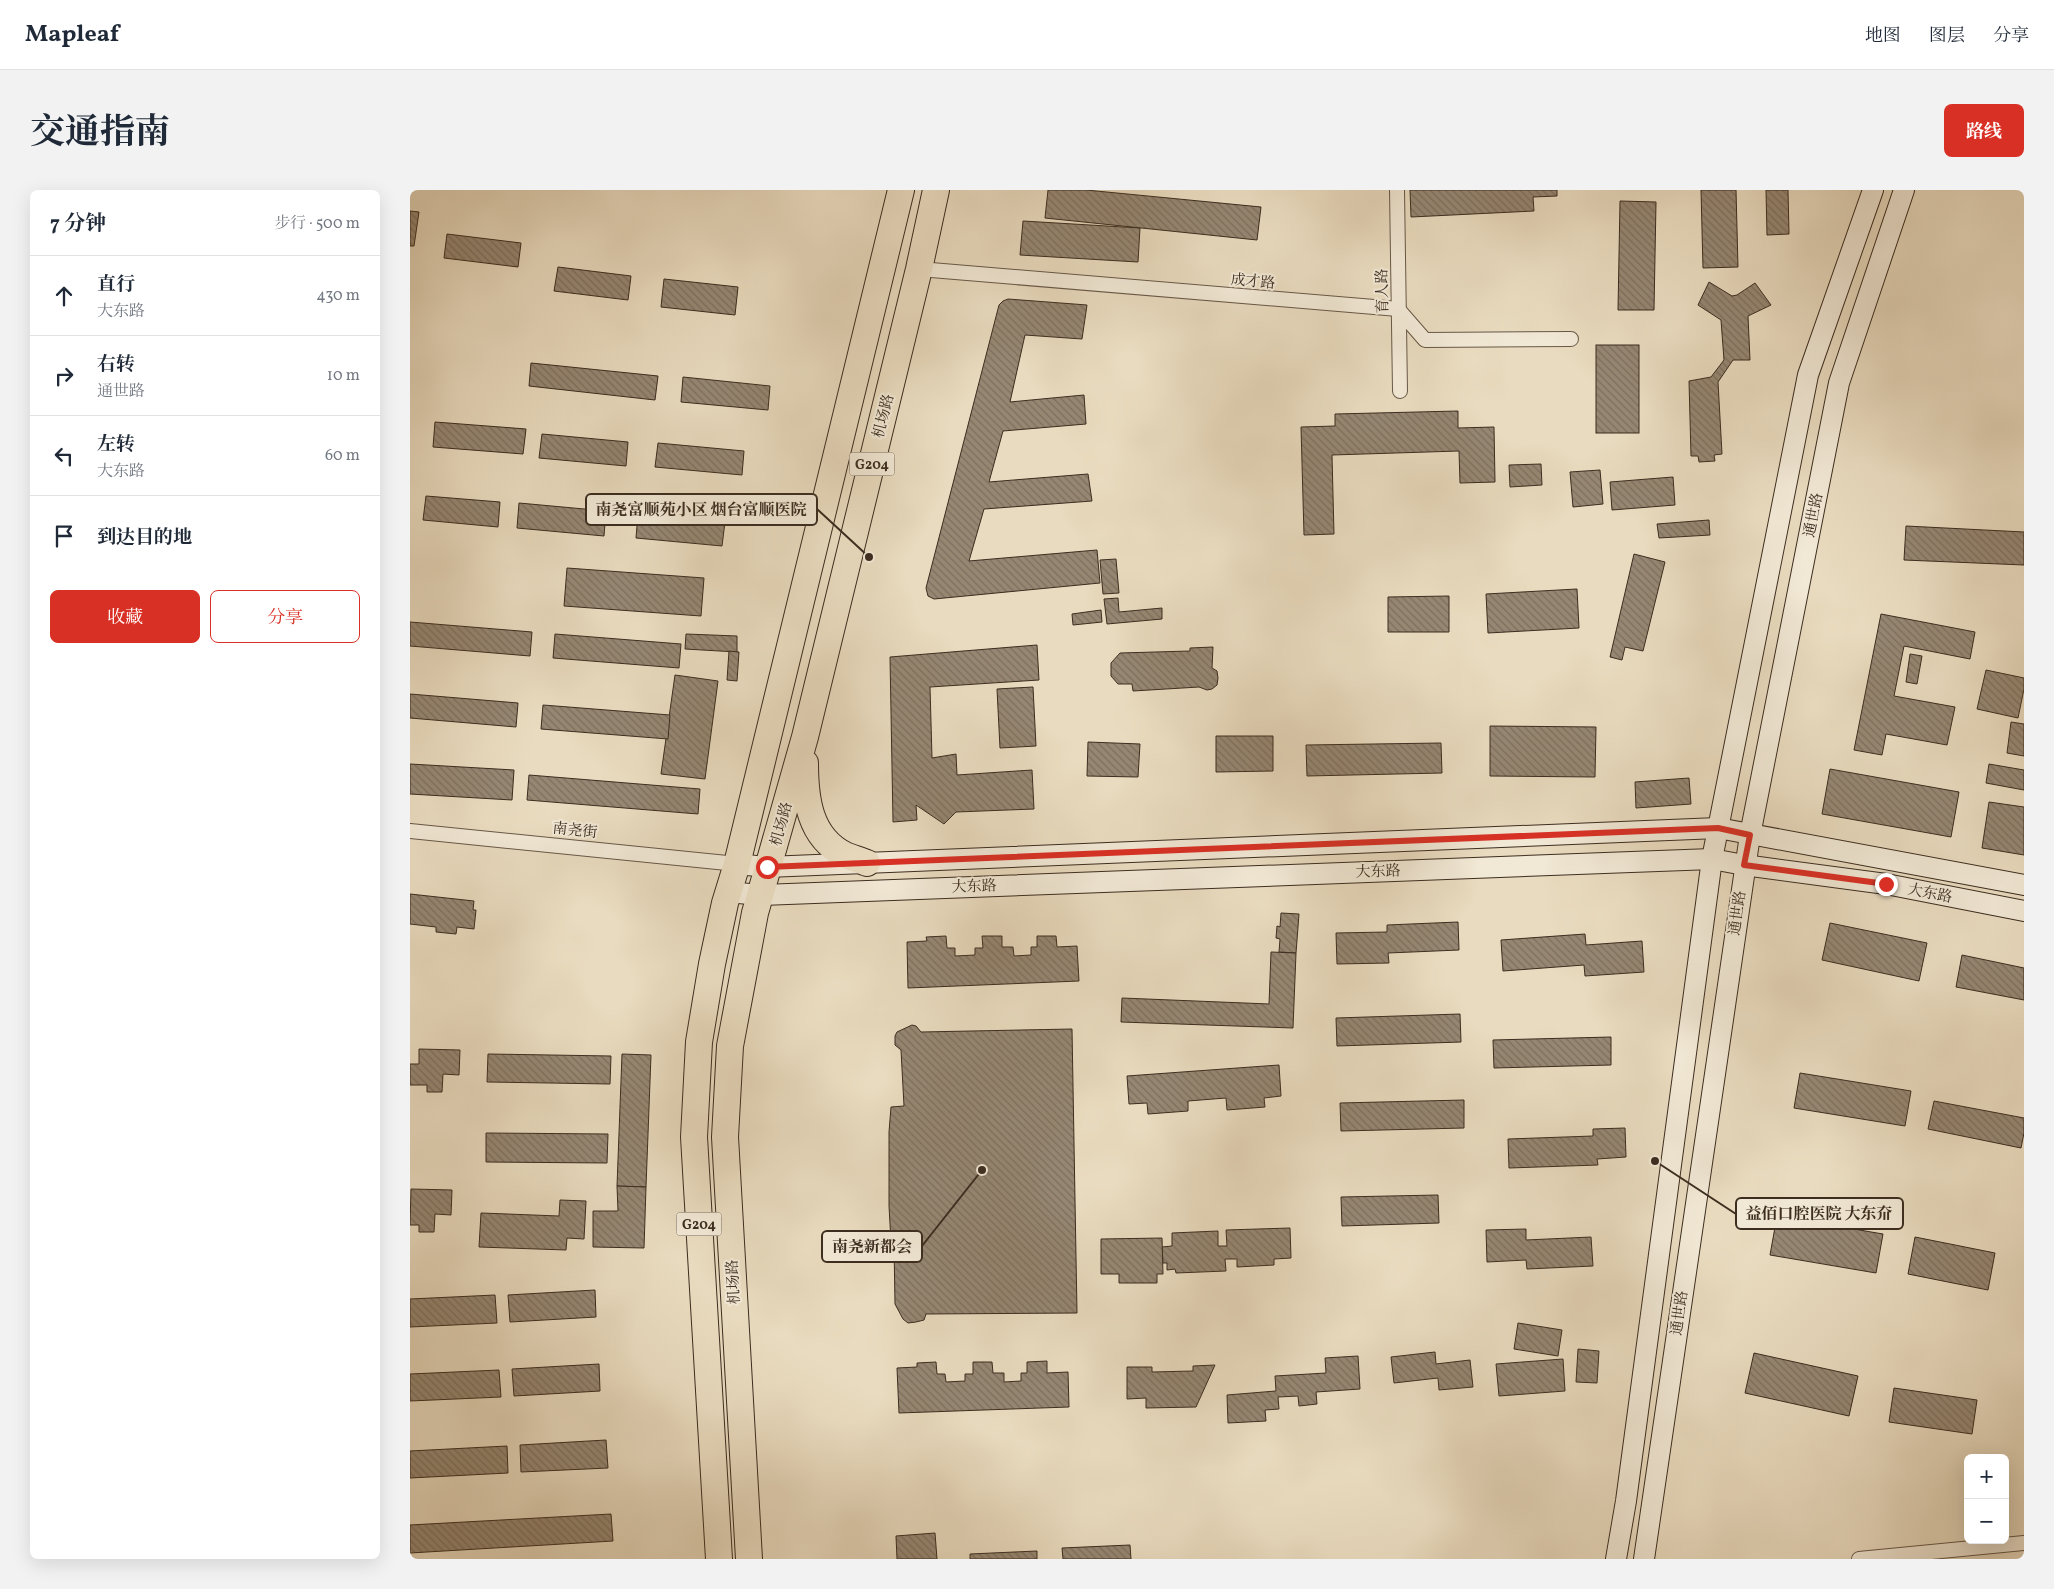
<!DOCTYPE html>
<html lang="zh">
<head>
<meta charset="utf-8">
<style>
  :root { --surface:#fff; --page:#f2f2f3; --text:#1f2937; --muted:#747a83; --line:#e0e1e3; --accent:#d93025 }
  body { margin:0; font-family:Vollkorn,"Noto Serif SC",serif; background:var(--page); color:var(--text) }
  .controls { position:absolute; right:15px; bottom:15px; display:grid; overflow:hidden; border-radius:8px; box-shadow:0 5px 20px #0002 }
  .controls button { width:45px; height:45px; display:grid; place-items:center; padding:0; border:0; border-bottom:1px solid var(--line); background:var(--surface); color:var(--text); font:25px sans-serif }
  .stop { position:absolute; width:15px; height:15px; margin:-11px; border:4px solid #d93025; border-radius:50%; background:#fff }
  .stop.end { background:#d93025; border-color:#fff; box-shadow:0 1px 5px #0008 }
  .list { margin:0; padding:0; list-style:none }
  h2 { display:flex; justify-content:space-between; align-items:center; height:65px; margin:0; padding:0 20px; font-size:21px }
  h2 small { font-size:16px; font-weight:400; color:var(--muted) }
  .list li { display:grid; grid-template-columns:32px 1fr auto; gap:15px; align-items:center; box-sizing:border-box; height:80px; padding:0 20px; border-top:1px solid var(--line) }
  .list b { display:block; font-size:19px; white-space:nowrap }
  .list p { margin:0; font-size:16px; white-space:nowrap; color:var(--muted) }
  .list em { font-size:16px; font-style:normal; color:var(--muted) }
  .actions { display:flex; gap:10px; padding:15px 20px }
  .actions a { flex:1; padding:11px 0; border:1px solid var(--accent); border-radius:8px; text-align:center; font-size:18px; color:var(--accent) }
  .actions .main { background:var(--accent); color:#fff }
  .icon { flex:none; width:28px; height:28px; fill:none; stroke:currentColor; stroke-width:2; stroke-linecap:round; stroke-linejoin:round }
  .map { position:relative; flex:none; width:1614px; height:1369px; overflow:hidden; border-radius:8px }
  header { display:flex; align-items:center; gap:30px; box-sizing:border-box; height:70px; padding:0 25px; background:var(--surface); border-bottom:1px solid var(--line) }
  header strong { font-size:24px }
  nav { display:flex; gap:28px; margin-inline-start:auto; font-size:18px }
  .intro { display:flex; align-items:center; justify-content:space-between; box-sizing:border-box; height:120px; padding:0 30px }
  h1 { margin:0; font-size:35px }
  .button { padding:12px 22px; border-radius:8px; background:var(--accent); color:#fff; font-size:18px; font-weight:700 }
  main { display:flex; gap:30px; padding:0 30px }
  aside { flex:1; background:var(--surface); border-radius:8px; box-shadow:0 5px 20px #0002 }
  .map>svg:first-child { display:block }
  .building { fill:url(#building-back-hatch); stroke:#3c2d20 }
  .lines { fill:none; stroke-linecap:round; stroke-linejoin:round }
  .street-casing { stroke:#675848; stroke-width:16 }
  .secondary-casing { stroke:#3c2d20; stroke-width:22 }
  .highway-casing { stroke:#3c2d20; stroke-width:28 }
  .street { stroke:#f1e8d5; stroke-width:14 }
  .secondary { stroke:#f1e8d5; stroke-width:20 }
  .highway { stroke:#e9dbbf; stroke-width:26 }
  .route { stroke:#d93025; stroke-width:6 }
  .labels { text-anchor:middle; stroke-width:4; stroke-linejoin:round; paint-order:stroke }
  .shield { fill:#f1e8d5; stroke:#726556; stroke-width:1 }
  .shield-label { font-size:14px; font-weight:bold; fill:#3c2d20 }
  .street-label { font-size:15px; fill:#3c2d20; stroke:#f1e8d5 }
  .leader { fill:none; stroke:#3c2d20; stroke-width:2 }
  .callout-dot { fill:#3c2d20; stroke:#f1e8d5; stroke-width:2 }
  .callout { fill:#f1e8d5; stroke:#3c2d20; stroke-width:2 }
  .callout-label { font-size:16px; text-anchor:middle; font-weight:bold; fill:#3c2d20 }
</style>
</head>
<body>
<header>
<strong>Mapleaf</strong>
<nav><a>地图</a><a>图层</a><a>分享</a></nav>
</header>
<div class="intro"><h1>交通指南</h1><a class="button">路线</a></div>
<main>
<aside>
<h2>7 分钟<small>步行 · 500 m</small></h2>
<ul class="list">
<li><svg class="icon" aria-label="ahead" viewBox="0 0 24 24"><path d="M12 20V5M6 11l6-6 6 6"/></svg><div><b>直行</b><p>大东路</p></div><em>430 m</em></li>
<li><svg class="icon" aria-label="right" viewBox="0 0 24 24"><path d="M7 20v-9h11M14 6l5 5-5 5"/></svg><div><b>右转</b><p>通世路</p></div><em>10 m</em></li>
<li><svg class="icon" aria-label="left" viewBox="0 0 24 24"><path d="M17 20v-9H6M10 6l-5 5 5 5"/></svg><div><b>左转</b><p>大东路</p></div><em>60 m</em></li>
<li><svg class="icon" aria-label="arrive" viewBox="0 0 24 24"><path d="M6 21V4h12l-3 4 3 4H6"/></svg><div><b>到达目的地</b></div></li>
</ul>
<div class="actions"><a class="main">收藏</a><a>分享</a></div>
</aside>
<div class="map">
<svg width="1614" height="1369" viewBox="0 0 1614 1369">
  <defs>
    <pattern id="building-back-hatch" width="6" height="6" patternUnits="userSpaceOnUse" patternTransform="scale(1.25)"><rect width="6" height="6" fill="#968773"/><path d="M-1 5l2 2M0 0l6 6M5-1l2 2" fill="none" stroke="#7c6f5e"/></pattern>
  </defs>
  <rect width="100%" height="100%" fill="#e9dbbf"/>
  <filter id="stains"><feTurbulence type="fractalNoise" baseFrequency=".004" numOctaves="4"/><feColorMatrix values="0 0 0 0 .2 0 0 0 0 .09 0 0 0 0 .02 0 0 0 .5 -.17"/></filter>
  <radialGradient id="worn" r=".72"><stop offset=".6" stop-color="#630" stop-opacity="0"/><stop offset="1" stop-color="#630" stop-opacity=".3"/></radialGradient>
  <g class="building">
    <polygon points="638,0 676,0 851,17 847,50 635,28"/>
    <polygon points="1000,0 1147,0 1147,6 1123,7 1124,21 1001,27"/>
    <polygon points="1291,0 1326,0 1328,77 1293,78"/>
    <polygon points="1356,0 1378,0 1379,44 1357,45"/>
    <polygon points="1210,11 1246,12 1244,120 1208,120"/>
    <polygon points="0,21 9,22 4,56 0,56"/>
    <polygon points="613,31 730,38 728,72 610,65"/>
    <polygon points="37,44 111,53 108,77 34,68"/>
    <polygon points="148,77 221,86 218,110 144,101"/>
    <polygon points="254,89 328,97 325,125 251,117"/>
    <polygon points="1299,92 1322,106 1327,105 1345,93 1361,115 1338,126 1340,170 1323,170 1308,192 1312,264 1304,265 1305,271 1289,272 1288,266 1281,266 1279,191 1301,187 1314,170 1311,130 1288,115"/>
    <polygon points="598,109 677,115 672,149 615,145 600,212 674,205 676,234 593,241 579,292 678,284 682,311 574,319 559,371 687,360 690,393 524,409 518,406 516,398 589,115 593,111"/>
    <rect x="1186" y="155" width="43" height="88"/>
    <polygon points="121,173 248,186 245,210 119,196"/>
    <polygon points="273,187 360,196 358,220 271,212"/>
    <polygon points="1048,221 1048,238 1084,237 1085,292 1050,293 1049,261 922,265 924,344 894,345 891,237 925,236 925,224"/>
    <polygon points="25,232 116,239 113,264 23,257"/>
    <polygon points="132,244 218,252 216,276 129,268"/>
    <polygon points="248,253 334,261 332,285 245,277"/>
    <polygon points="1131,274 1132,295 1100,297 1099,275"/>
    <polygon points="1190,280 1193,314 1163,317 1160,282"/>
    <polygon points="1263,287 1265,315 1202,320 1200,292"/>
    <polygon points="16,306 90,312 88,337 13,330"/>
    <polygon points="109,313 196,321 194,346 107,338"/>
    <polygon points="228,324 315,332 312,356 226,348"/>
    <polygon points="1299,330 1300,345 1249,348 1247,334"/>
    <polygon points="1496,336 1614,342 1614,375 1494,370"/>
    <polygon points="1224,364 1255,372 1233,461 1215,457 1212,470 1200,467"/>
    <polygon points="706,369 709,403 693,404 690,370"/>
    <polygon points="157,378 294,388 291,426 154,416"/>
    <polygon points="1167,399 1169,438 1078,443 1076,404"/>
    <polygon points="1039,406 1039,442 978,442 978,407"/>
    <polygon points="708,408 709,422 752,418 752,429 697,434 694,409"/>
    <polygon points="691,420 692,432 663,435 662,424"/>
    <polygon points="1471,424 1565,442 1560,469 1494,456 1484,506 1545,517 1537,555 1476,544 1472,565 1444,560"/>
    <polygon points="0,432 122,442 120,466 0,456"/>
    <polygon points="145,444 271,454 269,478 143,468"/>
    <polygon points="276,444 327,446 327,462 275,459"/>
    <polygon points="627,455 629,490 520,497 522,568 546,564 547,585 622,580 624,619 546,622 534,634 506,615 507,630 483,632 480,467"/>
    <polygon points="803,457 802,478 807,481 808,488 807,495 802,499 797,500 789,497 723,501 722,494 708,494 701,486 701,473 710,463 780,461 780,458"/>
    <polygon points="319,461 329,462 327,491 317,490"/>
    <polygon points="1500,464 1512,466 1507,494 1496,492"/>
    <polygon points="1576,480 1614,488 1614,499 1608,528 1567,519"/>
    <polygon points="265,485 308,491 295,589 251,584"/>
    <polygon points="623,497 626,556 590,558 587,499"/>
    <polygon points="0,504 108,513 106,537 0,528"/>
    <polygon points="133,515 260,525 258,549 131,539"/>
    <polygon points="1601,532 1614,534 1614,566 1597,563"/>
    <polygon points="1080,536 1186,537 1185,587 1080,586"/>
    <polygon points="806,546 863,546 863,581 806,582"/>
    <polygon points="678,552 730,554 728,587 677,586"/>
    <polygon points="1031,553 1032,583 897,586 896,555"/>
    <polygon points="0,574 104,580 102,610 0,604"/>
    <polygon points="1579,574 1614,580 1614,600 1576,593"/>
    <polygon points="1420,579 1549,602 1541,647 1412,624"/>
    <polygon points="119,585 290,599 288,624 117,610"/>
    <polygon points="1279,588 1281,614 1226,618 1225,592"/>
    <polygon points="1579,612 1614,617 1614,665 1572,658"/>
    <polygon points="0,704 64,711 63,720 66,720 64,739 47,737 46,744 26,742 26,737 0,734"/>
    <polygon points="871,723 889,724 886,763 869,762 870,749 866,748 867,736 870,737"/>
    <polygon points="1048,732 1049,760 978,763 979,773 927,774 926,743 977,742 977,735"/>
    <polygon points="1420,733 1517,753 1509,791 1412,770"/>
    <polygon points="1175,744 1176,755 1232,751 1234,782 1175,786 1174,775 1093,781 1091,750"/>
    <polygon points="536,746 537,758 545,758 545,766 565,765 565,758 573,758 572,746 592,746 592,757 603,757 604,766 621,765 621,757 627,757 627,746 646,746 647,757 667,756 669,791 498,798 497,752 517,751 516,747"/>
    <polygon points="861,762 886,763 883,838 711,832 712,808 859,814"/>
    <polygon points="1552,765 1614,778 1614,810 1546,797"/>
    <polygon points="1050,824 1051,852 927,856 926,828"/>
    <polygon points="502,835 506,836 511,842 662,839 667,1123 516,1124 514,1130 506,1132 498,1133 493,1129 485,1114 484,1053 481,1052 479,1016 479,942 481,917 494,916 491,860 485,855 485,846 487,842"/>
    <polygon points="1201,847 1201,875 1084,878 1083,850"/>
    <polygon points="9,859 50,860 49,885 33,884 32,902 17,902 17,895 0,895 0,874 9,874"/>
    <polygon points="78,864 201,866 200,894 77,892"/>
    <polygon points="212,864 241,865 236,997 207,996"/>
    <polygon points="869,875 871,906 854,908 855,917 817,920 816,908 778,911 778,921 738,924 737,913 719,914 717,886"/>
    <polygon points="1390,883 1501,901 1495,936 1384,918"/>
    <polygon points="1054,910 1054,938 931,941 930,913"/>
    <polygon points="1524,911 1614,928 1614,943 1611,958 1518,939"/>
    <polygon points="1215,938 1216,967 1187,969 1188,975 1099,978 1098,949 1183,946 1183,939"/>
    <polygon points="76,943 198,944 197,973 76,972"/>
    <polygon points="207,996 236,997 234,1058 183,1057 183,1021 208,1021"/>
    <polygon points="1,999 42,1000 41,1025 25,1024 24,1042 9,1042 9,1035 0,1035"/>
    <polygon points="1028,1005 1029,1033 932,1036 931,1007"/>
    <polygon points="150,1010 176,1011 174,1049 157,1048 156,1060 69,1057 71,1023 149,1026"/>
    <polygon points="1367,1026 1473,1044 1466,1083 1360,1065"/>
    <polygon points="880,1038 881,1068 864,1069 864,1075 827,1077 827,1069 815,1069 816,1081 766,1083 765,1079 757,1080 757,1073 753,1073 752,1057 762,1056 762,1043 808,1041 808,1056 817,1056 816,1040"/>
    <polygon points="1116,1039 1116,1050 1181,1047 1183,1076 1117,1079 1116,1070 1077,1072 1076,1040"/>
    <polygon points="1505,1047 1585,1063 1578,1100 1498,1084"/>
    <polygon points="752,1048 753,1084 747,1084 747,1093 709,1093 709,1084 691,1084 691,1049"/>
    <polygon points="185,1100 186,1127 100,1132 98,1105"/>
    <polygon points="85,1105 87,1133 0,1137 0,1109"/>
    <polygon points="1108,1133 1152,1140 1148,1166 1104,1159"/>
    <polygon points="1168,1159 1189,1161 1187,1193 1166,1192"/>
    <polygon points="1025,1162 1026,1174 1060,1170 1063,1197 1029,1200 1028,1188 984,1193 981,1167"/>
    <polygon points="1344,1163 1448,1186 1439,1226 1335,1203"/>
    <polygon points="948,1166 950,1199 906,1202 907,1214 889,1216 888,1206 868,1207 869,1219 855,1220 856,1231 818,1233 817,1205 866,1201 865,1186 916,1183 915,1168"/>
    <polygon points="1153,1169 1155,1201 1089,1206 1086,1174"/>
    <polygon points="637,1171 637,1183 658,1182 659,1217 489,1223 487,1178 507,1177 507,1173 526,1172 527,1184 535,1184 536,1192 555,1191 555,1184 563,1184 563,1172 582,1172 583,1183 594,1183 594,1192 611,1191 611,1183 617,1183 617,1172"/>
    <polygon points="189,1174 190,1201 104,1206 102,1179"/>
    <polygon points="805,1175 786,1217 736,1218 736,1208 717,1209 717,1177 742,1177 742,1182 783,1181 783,1176"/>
    <polygon points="89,1180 91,1207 0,1211 0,1184"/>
    <polygon points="1484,1198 1567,1210 1562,1244 1479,1232"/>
    <polygon points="196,1250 198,1278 111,1282 110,1255"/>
    <polygon points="97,1256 98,1283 0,1288 0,1261"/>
    <polygon points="201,1324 203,1351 0,1363 0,1335"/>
    <polygon points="525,1343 527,1369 487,1369 486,1346"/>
    <polygon points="720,1355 721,1369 653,1369 652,1358"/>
    <polygon points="627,1361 627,1369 560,1369 560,1364"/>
  </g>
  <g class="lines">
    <g class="street-casing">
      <g id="street">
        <polyline points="987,0 990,201"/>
        <polyline points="509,79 988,119 1015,150 1161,149"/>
        <polyline points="0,641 327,674"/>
        <polyline points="1449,1369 1614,1353"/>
      </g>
    </g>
    <g class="secondary-casing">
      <g id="secondary">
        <polyline points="327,674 357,677 1308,638 1614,695"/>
        <polyline points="319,702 349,705 1302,669 1334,675 1476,694 1614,721"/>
        <polyline points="1206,1369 1216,1311 1302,669 1398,185 1463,0"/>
        <polyline points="1234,1369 1340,645 1429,193 1494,0"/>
      </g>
    </g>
    <g class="highway-casing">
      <g id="highway">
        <path d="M395 573C395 608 399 647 435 665 442 668 450 670 457 673"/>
        <polyline points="309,1369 284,947 289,852 302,774 315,713 327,674 491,0"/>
        <polyline points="339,1369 315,947 320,856 345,723 395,547 509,79 526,0"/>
      </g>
    </g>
    <use href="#street" class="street"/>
    <use href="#secondary" class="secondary"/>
    <use href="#highway" class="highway"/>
  </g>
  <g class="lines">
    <polyline class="route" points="357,677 1308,638 1340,645 1334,675 1476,694"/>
  </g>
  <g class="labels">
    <g class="shield">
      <rect x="439.5" y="262.5" width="45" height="23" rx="4"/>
      <rect x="266.5" y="1022.5" width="45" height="23" rx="4"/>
    </g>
    <g class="shield-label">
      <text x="462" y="279">G204</text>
      <text x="289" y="1039">G204</text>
    </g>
    <g class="street-label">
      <text transform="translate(843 91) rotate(5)" y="5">成才路</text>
      <text transform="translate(972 101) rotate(-91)" y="5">育人路</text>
      <text transform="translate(473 226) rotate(-76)" y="5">机场路</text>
      <text transform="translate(1403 325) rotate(-79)" y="5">通世路</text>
      <text transform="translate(371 634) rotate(-75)" y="5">机场路</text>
      <text transform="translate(165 640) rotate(6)" y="5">南尧街</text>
      <text transform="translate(968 681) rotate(-2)" y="5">大东路</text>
      <text transform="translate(564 696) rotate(-2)" y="5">大东路</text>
      <text transform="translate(1520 703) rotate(11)" y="5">大东路</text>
      <text transform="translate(1327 723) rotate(-82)" y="5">通世路</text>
      <text transform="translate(323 1092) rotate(-93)" y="5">机场路</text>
      <text transform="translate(1269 1123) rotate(-82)" y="5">通世路</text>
    </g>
  </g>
  <path class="leader" d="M459 367L407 319M1245 971L1326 1024M572 980L512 1056"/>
  <g class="callout-dot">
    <circle cx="459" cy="367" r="5"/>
    <circle cx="1245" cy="971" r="5"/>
    <circle cx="572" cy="980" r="5"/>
  </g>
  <g class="callout">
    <rect x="176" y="304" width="231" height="31" rx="5"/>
    <rect x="1326" y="1008" width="167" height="31" rx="5"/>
    <rect x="412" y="1041" width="100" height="31" rx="5"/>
  </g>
  <g class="callout-label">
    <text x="291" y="325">南尧富顺苑小区 烟台富顺医院</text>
    <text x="1409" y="1029">益佰口腔医院 大东夼</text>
    <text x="462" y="1062">南尧新都会</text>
  </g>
  <rect width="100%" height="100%" filter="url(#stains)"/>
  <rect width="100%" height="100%" fill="url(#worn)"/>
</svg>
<div class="controls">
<button>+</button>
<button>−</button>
</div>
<div class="stop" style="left:357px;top:677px"></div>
<div class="stop end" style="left:1476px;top:694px"></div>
</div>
</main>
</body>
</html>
